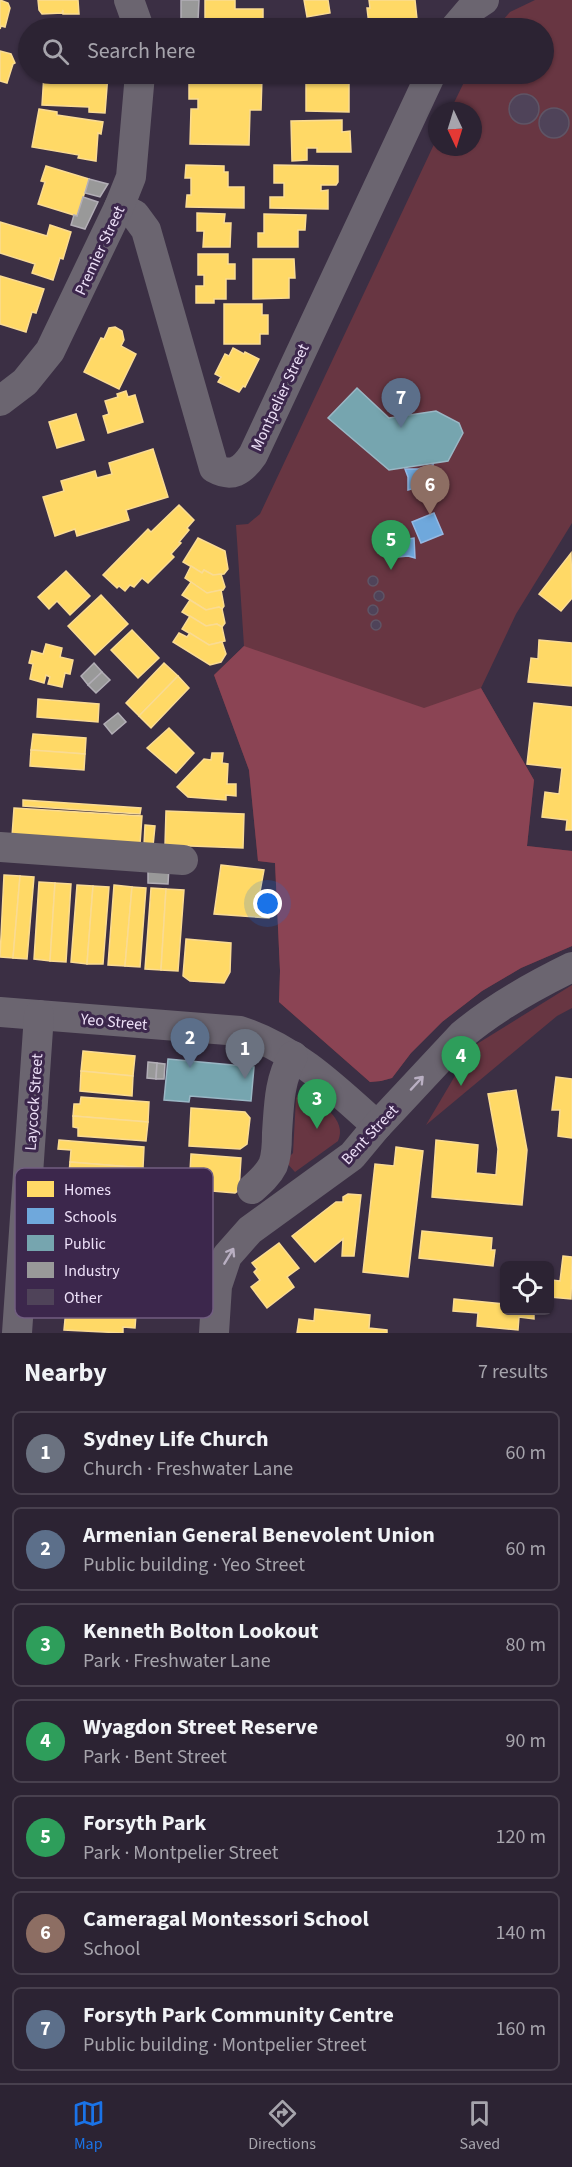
<!DOCTYPE html>
<html lang="en">
<head>
<meta charset="utf-8">
<style>
  :root { --surface:#2c2333; --page:#342b3b; --text:#f1f3f6; --muted:#a6a4ac; --line:#48404e; --accent:#1a73e8 }
  body { margin:0; font-family:"Source Sans 3",sans-serif; background:var(--page); color:var(--text) }
  .controls { position:absolute; right:18px; bottom:18px; display:grid; overflow:hidden; border-radius:9px; box-shadow:0 2px 4px #0004 }
  .controls button { width:54px; height:54px; display:grid; place-items:center; padding:0; border:0; border-bottom:2px solid var(--line); background:var(--surface); color:var(--text); font:30px sans-serif }
  .compass { position:absolute; left:428px; top:102px; width:54px; height:54px; border-radius:50%; background:var(--surface); box-shadow:0 2px 4px #0004; rotate:176deg }
  .you { position:absolute; left:268px; top:904px; width:21px; height:21px; margin:-15px; border:4px solid #fff; border-radius:50%; background:#1a73e8; box-shadow:0 0 0 9px #1a73e833 }
  .badge { display:grid; place-items:center; width:39px; height:39px; border-radius:50%; background:var(--accent); color:#fff; font-size:20px; font-weight:700 }
  .pin { position:absolute; translate:-50% -50px; filter:drop-shadow(0 2px 3px #0008) }
  .pin::after { content:''; position:absolute; top:32px; width:21px; height:18px; background:inherit; clip-path:polygon(0 0,100% 0,50% 100%) }
  .list { margin:0; padding:0; list-style:none }
  h2 { display:flex; justify-content:space-between; align-items:center; height:78px; margin:0; padding:0 24px; font-size:26px }
  h2 small { font-size:20px; font-weight:400; color:var(--muted) }
  .list li { display:grid; grid-template-columns:39px 1fr auto; gap:18px; align-items:center; box-sizing:border-box; height:84px; margin:0 12px 12px; padding:0 12px; border:2px solid var(--line); border-radius:9px }
  .list b { display:block; font-size:22px; white-space:nowrap }
  .list p { margin:0; font-size:20px; white-space:nowrap; color:var(--muted) }
  .list em { font-size:20px; font-style:normal; color:var(--muted) }
  .icon { flex:none; width:33px; height:33px; fill:none; stroke:currentColor; stroke-width:2; stroke-linecap:round; stroke-linejoin:round }
  .map { position:relative; flex:none; width:572px; height:1333px; overflow:hidden }
  .search { position:absolute; background:var(--surface); box-shadow:0 2px 4px #0004; left:18px; right:18px; top:18px; height:66px; display:flex; align-items:center; gap:15px; box-sizing:border-box; padding:0 21px; border-radius:33px; color:var(--muted); font-size:22px }
  .sheet { height:750px; background:var(--surface) }
  nav { display:flex; justify-content:space-around; align-items:center; box-sizing:border-box; height:84px; border-top:2px solid var(--line); background:var(--surface); font-size:16px; color:var(--muted) }
  nav a { display:grid; justify-items:center; gap:3px }
  nav .on { color:var(--accent) }
  .map>svg:first-child { display:block }
  .green { fill:#683642 }
  .forest { fill:#8b4454 }
  .homes { fill:#ffd966; stroke:#fadb92; stroke-width:1.5 }
  .schools { fill:#6fa8dc; stroke:#95b9e4; stroke-width:1.5 }
  .public { fill:#76a5af; stroke:#9ab7c5; stroke-width:1.5 }
  .industry { fill:#999; stroke:#b2aeb6; stroke-width:1.5 }
  .building { fill:#4f4359; stroke:#5f5566; stroke-width:1.5 }
  .lines { fill:none; stroke-linecap:round; stroke-linejoin:round }
  .minor { stroke:#6b6570; stroke-width:30 }
  .oneway { stroke:#b9afc2 }
  .labels { text-anchor:middle; stroke-width:6; stroke-linejoin:round; paint-order:stroke }
  .street-label { font-size:16px; fill:#ede0f8; stroke:#3c274c }
  .key { fill:#3c274c; stroke:#715e80; stroke-width:1.5 }
  .key-label { font-size:16px; fill:#ede0f8 }
</style>
</head>
<body>
<div class="map">
<svg width="572" height="1333" viewBox="0 0 572 1333">
  <rect width="100%" height="100%" fill="#3b2f44"/>
  <g class="green">
    <polygon points="535,0 572,0 572,523 516,614 481,688 534,780 527,846 572,851 572,946 521,968 482,991 442,1022 411,1053 392,1078 381,1081 370,1082 279,1002 280,971 275,863 258,861 249,770 214,675 244,646 236,525 248,524 260,514 437,138 437,147 473,147 473,111 450,111 468,74 544,74 544,28 496,28 510,12"/>
    <polygon points="572,985 572,1008 557,1016 426,1125 472,1047"/>
    <path d="M303 1092C320 1102 348 1120 338 1141L295 1172 285 1161 293 1153 296 1098 299 1093Z"/>
  </g>
  <polygon class="forest" points="244,646 424,708 481,688 534,780 527,846 572,851 572,946 521,968 482,991 442,1022 411,1053 392,1078 381,1081 370,1082 279,1002 280,971 275,863 258,861 249,770 214,675"/>
  <g class="homes">
    <polygon points="0,0 8,3 10,8 5,27 1,26 0,29"/>
    <polygon points="38,0 78,0 79,14 63,14 63,10 62,13 42,14 39,10"/>
    <polygon points="205,0 235,0 235,9 263,9 263,28 205,28"/>
    <polygon points="304,0 328,0 330,13 307,17"/>
    <polygon points="369,0 415,0 417,19 369,25 367,8 370,8"/>
    <rect x="44" y="24" width="28" height="4"/>
    <polygon points="0,51 11,54 15,63 13,64 7,83 0,81"/>
    <polygon points="44,74 108,74 105,113 89,112 89,107 42,105"/>
    <polygon points="220,74 225,74 225,77 262,77 261,110 250,110 249,145 190,144 191,109 198,109 198,99 189,99 189,76 220,76"/>
    <polygon points="306,80 349,80 349,112 306,111"/>
    <polygon points="39,109 57,112 57,115 103,122 101,134 98,133 96,161 78,158 79,155 32,147"/>
    <polygon points="342,120 342,132 350,131 351,152 317,152 317,148 307,148 307,160 292,161 291,121"/>
    <polygon points="186,165 224,166 224,172 228,172 228,187 244,187 244,208 186,207 187,195 191,195 191,178 185,178"/>
    <polygon points="274,165 338,166 338,182 336,185 321,185 321,191 328,190 328,209 270,208 270,197 284,197 284,183 274,183"/>
    <polygon points="46,166 89,179 77,216 38,204 45,182 41,181"/>
    <polygon points="197,213 225,214 224,223 231,223 230,247 203,247 204,231 197,231"/>
    <polygon points="264,214 306,215 305,230 298,230 298,247 258,247 258,233 264,233"/>
    <polygon points="0,222 47,236 50,225 71,232 63,259 60,258 53,280 32,273 35,264 0,253"/>
    <polygon points="198,254 228,254 228,264 235,264 235,279 226,279 226,299 214,299 214,303 196,303 196,286 204,286 204,275 198,275"/>
    <polygon points="253,259 294,259 295,278 289,278 289,298 253,299"/>
    <polygon points="0,276 44,289 36,313 32,312 26,332 0,324"/>
    <polygon points="224,304 262,304 262,315 268,315 268,334 260,334 260,344 224,344"/>
    <polygon points="115,327 122,331 124,340 121,346 136,354 119,389 84,372 101,338 104,339 109,328"/>
    <polygon points="233,348 244,354 245,352 259,359 245,387 243,386 239,392 218,382 221,377 215,374 225,354 229,356"/>
    <polygon points="126,391 128,397 135,395 143,422 108,433 103,416 109,414 105,401 118,397 117,394"/>
    <polygon points="76,414 84,440 57,448 49,422"/>
    <polygon points="153,449 168,497 126,510 129,520 77,536 75,529 55,536 43,497 64,491 61,481 95,471 97,478 112,474 109,463"/>
    <polygon points="179,505 194,520 187,528 189,530 179,542 181,543 171,554 174,557 148,583 142,578 134,587 130,585 125,591 119,586 117,588 103,575 148,529 151,532"/>
    <polygon points="198,538 225,551 228,569 224,574 213,575 204,570 202,573 183,562"/>
    <polygon points="571,553 572,598 561,611 539,594"/>
    <polygon points="191,566 202,573 204,570 213,575 221,574 225,587 223,590 207,593 185,578"/>
    <polygon points="66,571 90,596 70,615 57,601 49,609 38,597"/>
    <polygon points="191,582 207,593 221,590 224,606 222,609 219,607 206,610 182,595"/>
    <polygon points="101,595 128,624 95,655 68,626"/>
    <polygon points="190,600 206,610 219,607 222,609 225,623 222,627 217,624 206,626 182,612"/>
    <polygon points="190,616 206,626 217,624 222,627 225,641 209,645 182,629"/>
    <polygon points="132,630 159,658 138,678 111,650"/>
    <polygon points="179,633 187,637 190,633 209,645 222,642 226,654 221,662 210,665 173,642"/>
    <polygon points="539,640 572,643 572,686 528,682 531,658 538,659"/>
    <polygon points="46,644 62,648 60,657 73,660 70,674 65,673 62,687 48,684 50,677 46,675 44,683 30,679 33,664 29,663 32,651 43,654"/>
    <polygon points="164,663 178,676 139,716 126,703"/>
    <polygon points="178,676 189,688 151,728 139,716"/>
    <polygon points="38,699 99,704 98,722 37,717"/>
    <polygon points="534,703 572,707 572,830 566,830 567,820 542,817 545,792 559,794 562,768 527,764"/>
    <polygon points="169,728 194,753 176,773 147,748"/>
    <polygon points="33,734 86,738 85,754 31,750"/>
    <polygon points="31,750 85,754 84,770 30,766"/>
    <polygon points="212,753 223,753 222,763 228,764 227,784 236,784 236,796 226,795 226,800 188,797 177,787 204,759 211,760"/>
    <polygon points="23,800 141,808 140,814 23,806"/>
    <polygon points="14,808 142,816 140,844 12,836"/>
    <polygon points="166,811 244,814 243,848 165,845"/>
    <polygon points="145,825 155,826 153,846 144,845"/>
    <polygon points="221,865 264,870 259,897 272,899 269,918 214,914"/>
    <polygon points="4,875 20,876 13,958 0,957"/>
    <polygon points="20,876 34,877 27,959 13,958"/>
    <polygon points="39,882 55,883 50,961 34,959"/>
    <polygon points="55,883 71,884 66,962 50,961"/>
    <polygon points="77,885 93,886 87,964 71,962"/>
    <polygon points="114,885 132,887 125,966 108,965"/>
    <polygon points="93,886 109,887 103,964 87,964"/>
    <polygon points="132,887 146,888 140,967 125,966"/>
    <polygon points="151,888 166,889 161,970 145,969"/>
    <polygon points="166,889 184,890 178,971 161,970"/>
    <polygon points="186,939 231,943 230,972 224,983 190,981 183,976"/>
    <polygon points="83,1051 135,1056 133,1076 81,1071"/>
    <polygon points="81,1071 133,1076 132,1096 80,1091"/>
    <polygon points="556,1077 572,1079 572,1138 558,1136 560,1110 552,1110"/>
    <polygon points="516,1090 527,1150 522,1205 432,1197 436,1140 478,1145 476,1173 496,1175 498,1149 488,1094"/>
    <polygon points="81,1097 149,1102 148,1122 73,1116 74,1104 80,1104"/>
    <polygon points="191,1108 245,1112 250,1118 247,1144 240,1149 189,1146"/>
    <polygon points="73,1116 148,1122 146,1141 78,1136 78,1128 73,1127"/>
    <polygon points="59,1140 144,1147 143,1168 70,1162 71,1150 58,1149"/>
    <polygon points="396,1147 423,1151 408,1277 363,1272 375,1164 394,1166"/>
    <polygon points="191,1154 241,1158 239,1190 235,1193 189,1189"/>
    <polygon points="70,1162 143,1168 141,1189 56,1183 57,1173 69,1174"/>
    <polygon points="348,1194 361,1195 354,1256 342,1256 343,1239 315,1262 292,1236 336,1202 343,1202 343,1197"/>
    <polygon points="422,1231 492,1238 491,1250 495,1250 493,1266 419,1258"/>
    <polygon points="279,1243 299,1268 287,1277 294,1287 267,1308 251,1287 260,1280 254,1272 257,1269 252,1263"/>
    <polygon points="563,1256 572,1257 571,1299 550,1297 552,1280 560,1281"/>
    <polygon points="454,1299 504,1304 504,1310 534,1310 534,1319 519,1317 518,1330 477,1326 478,1313 453,1311"/>
    <polygon points="66,1309 136,1314 135,1328 123,1327 123,1333 64,1330"/>
    <polygon points="315,1309 370,1315 369,1328 387,1330 387,1333 297,1333 299,1319 314,1321"/>
  </g>
  <g class="schools">
    <polygon points="433,465 433,474 436,486 422,486 408,490 408,477 405,469 418,469"/>
    <polygon points="434,513 443,534 421,543 412,522"/>
    <polygon points="414,538 415,558 408,556 389,558 391,546 389,539 400,540"/>
  </g>
  <g class="public">
    <polygon points="357,388 389,418 436,411 459,423 463,433 448,461 389,470 328,418"/>
    <polygon points="168,1059 254,1067 251,1101 190,1096 189,1102 164,1100"/>
  </g>
  <g class="industry">
    <polygon points="181,0 199,0 198,21 181,20"/>
    <polygon points="89,179 108,184 100,197 85,193"/>
    <polygon points="83,197 98,202 85,229 71,225 74,215 77,216"/>
    <polygon points="94,663 102,672 88,685 81,676"/>
    <polygon points="102,672 110,680 96,693 88,685"/>
    <polygon points="118,713 126,722 112,734 104,724"/>
    <polygon points="148,866 169,867 168,884 148,883"/>
    <polygon points="148,1062 157,1063 156,1079 147,1078"/>
    <polygon points="157,1063 165,1064 164,1079 156,1079"/>
  </g>
  <g class="building">
    <circle cx="524" cy="109" r="15"/>
    <circle cx="554" cy="123" r="15"/>
    <circle cx="373" cy="581" r="5"/>
    <circle cx="379" cy="596" r="5"/>
    <circle cx="373" cy="610" r="5"/>
    <circle cx="376" cy="625" r="5"/>
  </g>
  <g class="lines">
    <g class="minor">
      <polyline points="129,0 139,28"/>
      <polyline points="455,28 472,8 484,0"/>
      <path d="M119 207 135 215 146 230 214 468C232 478 242 471 253 455L431 74"/>
      <polyline points="0,401 25,382 50,351 119,207 131,177 140,74"/>
      <polyline points="0,847 183,860"/>
      <path d="M0 1012 240 1031C294 1048 336 1089 377 1126"/>
      <path d="M252 1189C260 1182 268 1175 273 1165 277 1155 277 1143 277 1133 279 1105 279 1080 293 1056"/>
      <polyline points="17,1333 39,1015"/>
      <path d="M214 1333 217 1286 227 1256 250 1230 352 1156 377 1126 462 1035C495 1007 533 986 572 967"/>
    </g>
  </g>
  <defs><path id="oneway-shaft" d="M-6 0H5M1.5-3L5.5 0L1.5 3" fill="none" stroke-width="1.6" stroke-linecap="round" stroke-linejoin="round" transform="scale(1.5)"/></defs>
  <g class="oneway">
    <use href="#oneway-shaft" transform="translate(417 1083) rotate(-47)"/>
    <use href="#oneway-shaft" transform="translate(229 1256) rotate(-59)"/>
  </g>
  <g class="labels">
    <g class="street-label">
      <text transform="translate(99 250) rotate(-65)" y="6">Premier Street</text>
      <text transform="translate(279 397) rotate(-65)" y="6">Montpelier Street</text>
      <text transform="translate(114 1021) rotate(5)" y="6">Yeo Street</text>
      <text transform="translate(33 1102) rotate(-86)" y="6">Laycock Street</text>
      <text transform="translate(369 1134) rotate(-47)" y="6">Bent Street</text>
    </g>
  </g>
  <rect x="15" y="1168" width="198" height="150" rx="9" class="key"/>
  <rect x="27" y="1181" width="27" height="16" fill="#ffd966"/>
  <rect x="27" y="1208" width="27" height="16" fill="#6fa8dc"/>
  <rect x="27" y="1235" width="27" height="16" fill="#76a5af"/>
  <rect x="27" y="1262" width="27" height="16" fill="#999"/>
  <rect x="27" y="1289" width="27" height="16" fill="#4f4359"/>
  <g class="key-label">
    <text x="64" y="1195">Homes</text>
    <text x="64" y="1222">Schools</text>
    <text x="64" y="1249">Public</text>
    <text x="64" y="1276">Industry</text>
    <text x="64" y="1303">Other</text>
  </g>
</svg>
<div class="controls">
<button><svg class="icon" aria-label="locate" viewBox="0 0 24 24"><circle cx="12" cy="12" r="6"/><path d="M12 2v4M12 18v4M2 12h4M18 12h4"/></svg></button>
</div>
<svg class="compass" viewBox="-18 -18 36 36"><path d="M0-13l5 13h-10z" fill="#e53935"/><path d="M0 13l5-13h-10z" fill="#a6a4ac"/></svg>
<div class="you"></div>
<div class="pin badge" style="left:245px;top:1079px;background:#6b7280">1</div>
<div class="pin badge" style="left:190px;top:1068px;background:#5c6f8a">2</div>
<div class="pin badge" style="left:317px;top:1129px;background:#2e9e5b">3</div>
<div class="pin badge" style="left:461px;top:1086px;background:#2e9e5b">4</div>
<div class="pin badge" style="left:391px;top:570px;background:#2e9e5b">5</div>
<div class="pin badge" style="left:430px;top:515px;background:#8d6e63">6</div>
<div class="pin badge" style="left:401px;top:428px;background:#5c6f8a">7</div>
<div class="search"><svg class="icon" aria-label="search" viewBox="0 0 24 24"><circle cx="10" cy="10" r="6"/><path d="M15 15l6 6"/></svg>Search here</div>
</div>
<section class="sheet">
<h2>Nearby<small>7 results</small></h2>
<ul class="list">
<li><span class="badge" style="background:#6b7280">1</span><div><b>Sydney Life Church</b><p>Church · Freshwater Lane</p></div><em>60 m</em></li>
<li><span class="badge" style="background:#5c6f8a">2</span><div><b>Armenian General Benevolent Union</b><p>Public building · Yeo Street</p></div><em>60 m</em></li>
<li><span class="badge" style="background:#2e9e5b">3</span><div><b>Kenneth Bolton Lookout</b><p>Park · Freshwater Lane</p></div><em>80 m</em></li>
<li><span class="badge" style="background:#2e9e5b">4</span><div><b>Wyagdon Street Reserve</b><p>Park · Bent Street</p></div><em>90 m</em></li>
<li><span class="badge" style="background:#2e9e5b">5</span><div><b>Forsyth Park</b><p>Park · Montpelier Street</p></div><em>120 m</em></li>
<li><span class="badge" style="background:#8d6e63">6</span><div><b>Cameragal Montessori School</b><p>School</p></div><em>140 m</em></li>
<li><span class="badge" style="background:#5c6f8a">7</span><div><b>Forsyth Park Community Centre</b><p>Public building · Montpelier Street</p></div><em>160 m</em></li>
</ul>
</section>
<nav>
<a class="on"><svg class="icon" aria-label="map" viewBox="0 0 24 24"><path d="M3 6l6-2 6 2 6-2v14l-6 2-6-2-6 2zM9 4v14M15 6v14"/></svg>Map</a>
<a><svg class="icon" aria-label="directions" viewBox="0 0 24 24"><path d="M12 3l9 9-9 9-9-9zM9 14v-3h6M13 9l2 2-2 2"/></svg>Directions</a>
<a><svg class="icon" aria-label="saved" viewBox="0 0 24 24"><path d="M7 4h10v16l-5-4-5 4z"/></svg>Saved</a>
</nav>
</body>
</html>
